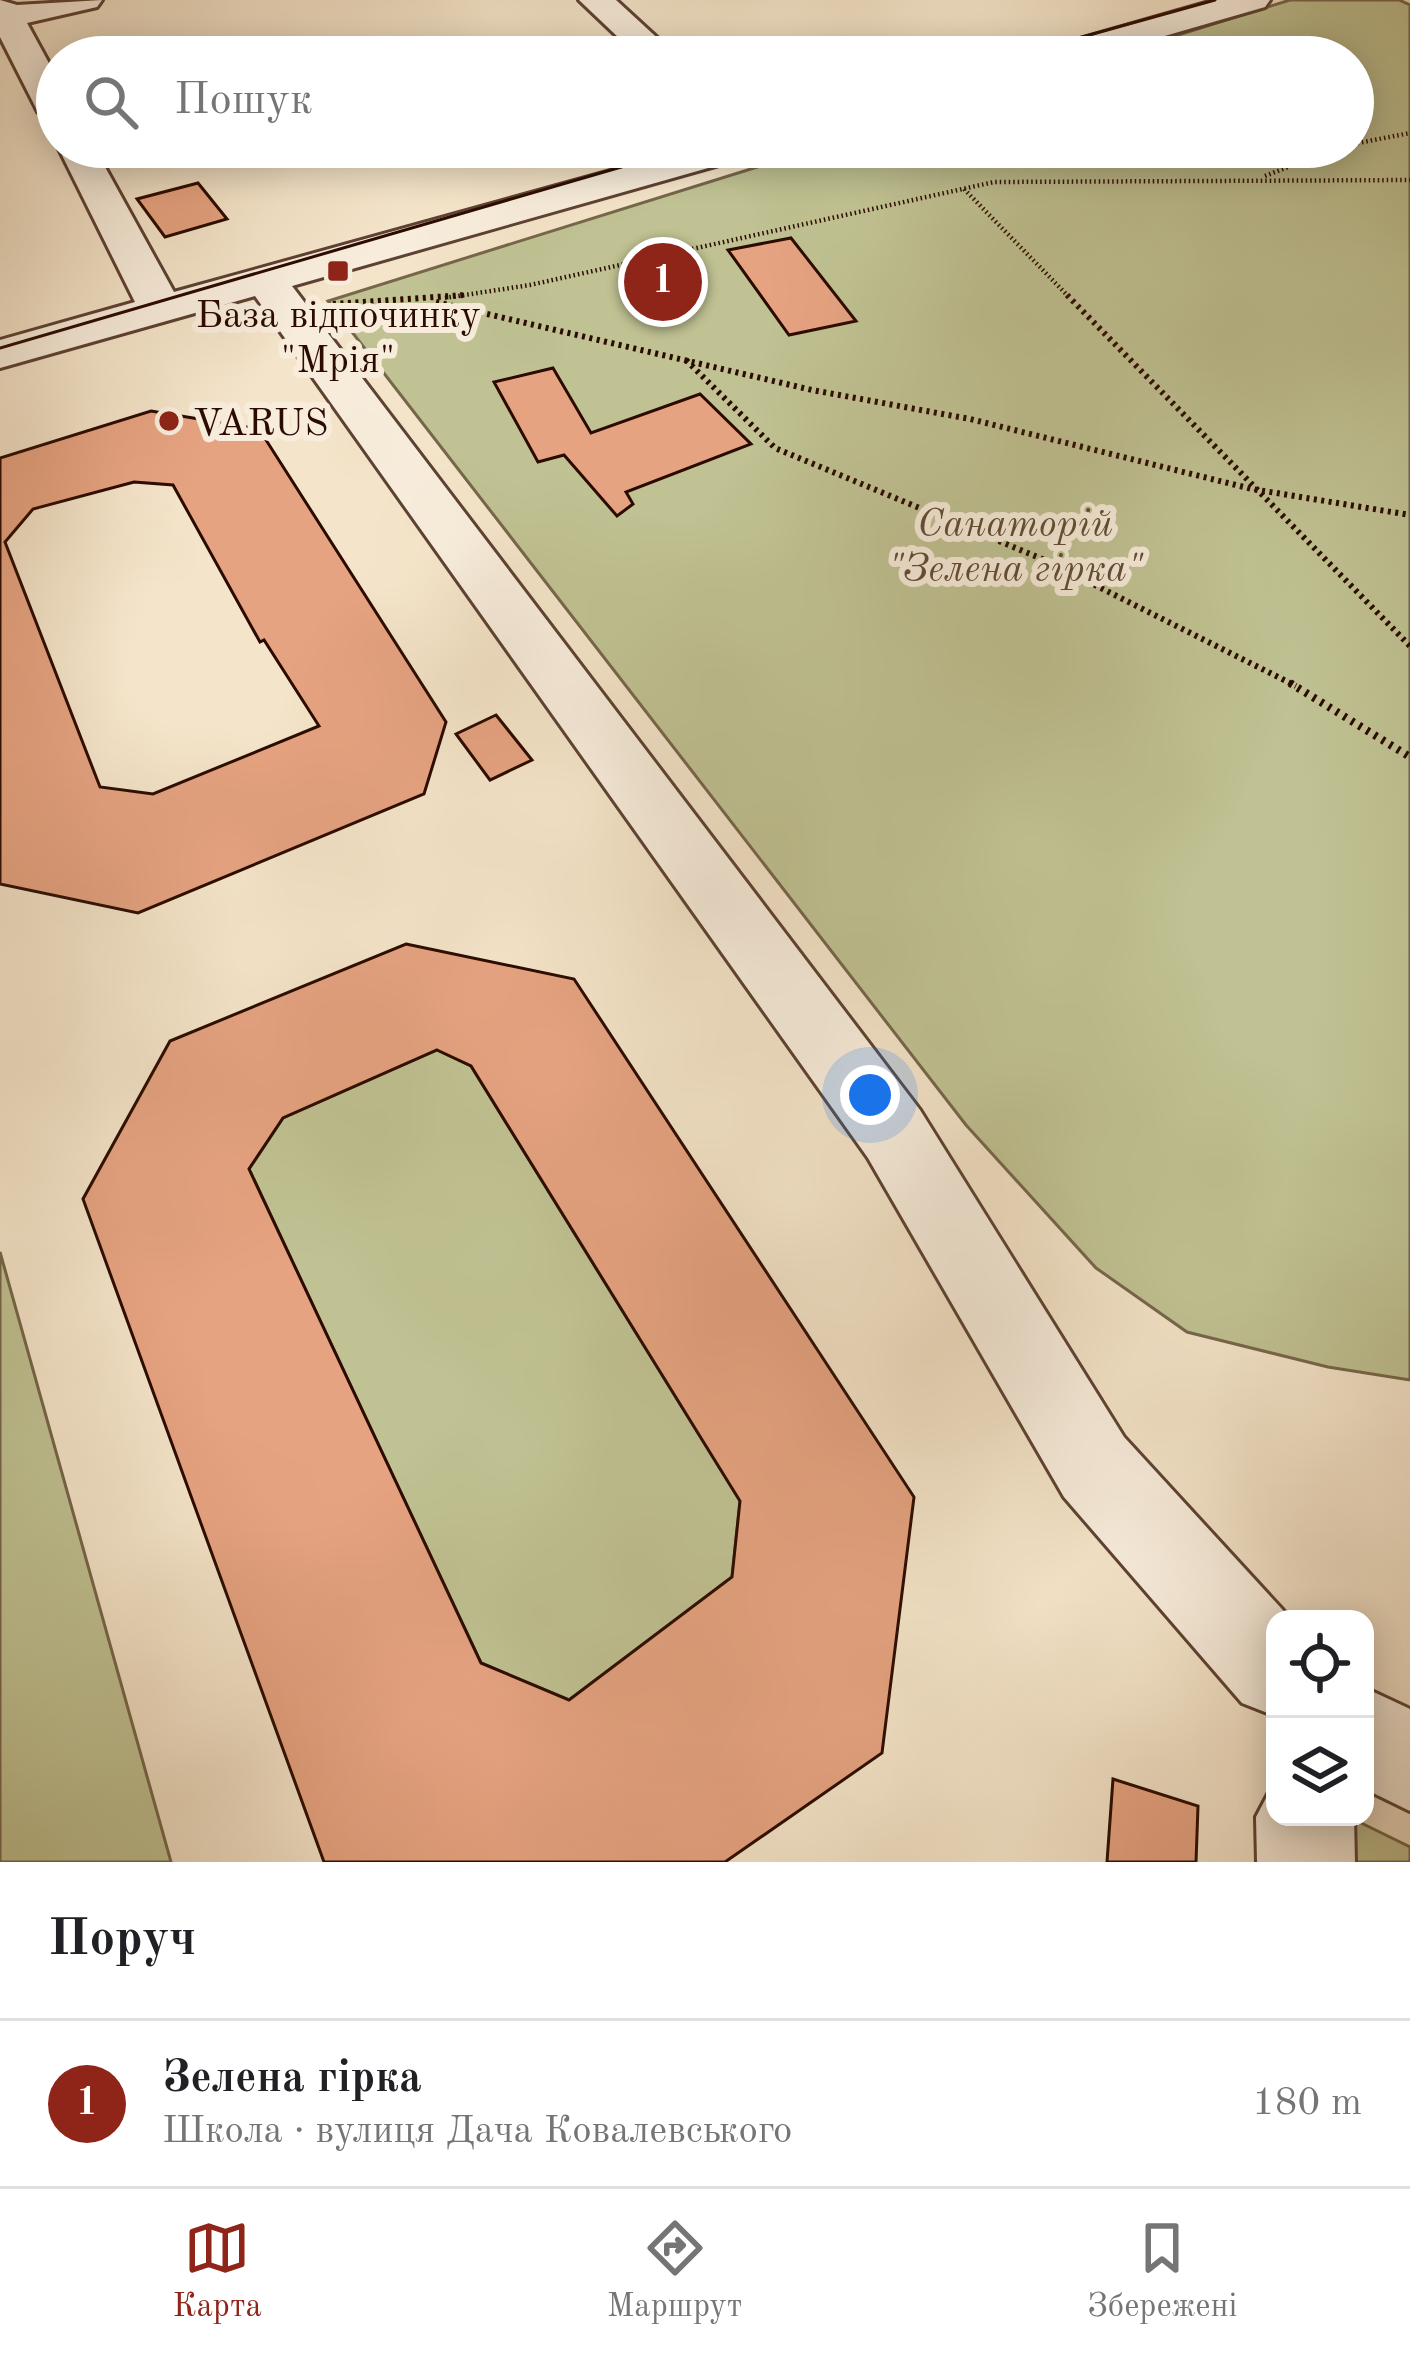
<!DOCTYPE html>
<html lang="uk">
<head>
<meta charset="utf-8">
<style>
  :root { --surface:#fff; --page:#f2f2f2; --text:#202124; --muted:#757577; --line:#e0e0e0; --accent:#8f2418 }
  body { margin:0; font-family:"Old Standard TT",serif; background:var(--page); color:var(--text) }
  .controls { position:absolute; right:36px; bottom:36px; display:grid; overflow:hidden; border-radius:24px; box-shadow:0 6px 30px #0003 }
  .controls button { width:108px; height:108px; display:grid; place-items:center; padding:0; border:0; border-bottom:3px solid var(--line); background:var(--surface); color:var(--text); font:60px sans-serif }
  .you { position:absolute; left:870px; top:1095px; width:42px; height:42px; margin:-30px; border:9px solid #fff; border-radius:50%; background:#1a73e8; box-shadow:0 0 0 18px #1a73e833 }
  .badge { display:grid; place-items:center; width:78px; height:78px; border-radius:50%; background:var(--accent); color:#fff; font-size:39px; font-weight:700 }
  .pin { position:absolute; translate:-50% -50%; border:6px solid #fff; box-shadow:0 3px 12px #0006 }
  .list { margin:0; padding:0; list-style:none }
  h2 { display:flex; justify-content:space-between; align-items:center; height:156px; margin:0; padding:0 48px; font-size:51px }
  h2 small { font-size:39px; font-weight:400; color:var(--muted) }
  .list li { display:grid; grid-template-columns:78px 1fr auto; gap:36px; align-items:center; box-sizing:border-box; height:168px; padding:0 48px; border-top:3px solid var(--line) }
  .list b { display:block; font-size:45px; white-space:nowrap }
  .list p { margin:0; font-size:39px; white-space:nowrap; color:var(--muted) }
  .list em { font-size:39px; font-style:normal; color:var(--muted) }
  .icon { flex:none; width:66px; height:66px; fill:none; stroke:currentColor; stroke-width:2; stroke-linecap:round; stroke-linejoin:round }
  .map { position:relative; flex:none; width:1410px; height:1862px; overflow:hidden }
  .search { position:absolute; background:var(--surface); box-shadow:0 6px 30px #0003; left:36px; right:36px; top:36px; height:132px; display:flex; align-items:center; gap:30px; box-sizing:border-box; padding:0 42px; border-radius:66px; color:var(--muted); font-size:45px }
  .sheet { height:324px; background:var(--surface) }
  nav { display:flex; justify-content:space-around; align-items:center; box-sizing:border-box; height:168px; border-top:3px solid var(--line); background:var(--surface); font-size:33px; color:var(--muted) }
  nav a { display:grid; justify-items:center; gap:6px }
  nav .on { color:var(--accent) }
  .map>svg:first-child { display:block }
  .green { fill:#c0c293; stroke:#76664a; stroke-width:3 }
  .building { fill:#e6a381; stroke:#2b0b00; stroke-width:3; fill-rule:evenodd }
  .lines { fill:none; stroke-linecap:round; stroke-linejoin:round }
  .minor-casing { stroke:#5d4132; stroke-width:6 }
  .path-far2 { stroke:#2b0b00; stroke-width:4.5; stroke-dasharray:1.5 3; stroke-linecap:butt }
  .path-far1 { stroke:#2b0b00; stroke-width:6; stroke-dasharray:3 4.5; stroke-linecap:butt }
  .path { stroke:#2b0b00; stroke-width:8; stroke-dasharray:3 6; stroke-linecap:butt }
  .minor { fill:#f8eddc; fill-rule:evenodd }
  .tram { stroke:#2b0b00; stroke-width:3 }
  .poi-dot { fill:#8f2418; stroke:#f8eddc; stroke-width:4.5 }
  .labels { text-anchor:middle; stroke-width:12; stroke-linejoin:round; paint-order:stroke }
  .far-poi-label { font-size:39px; fill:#2b0b00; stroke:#f8eddc }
  .far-park-label { font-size:39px; font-style:italic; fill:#5f4b33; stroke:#f8eddc }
</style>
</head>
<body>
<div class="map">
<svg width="1410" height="1862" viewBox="0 0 1410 1862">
  <rect width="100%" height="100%" fill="#f4e4c9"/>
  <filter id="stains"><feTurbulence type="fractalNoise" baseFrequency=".00167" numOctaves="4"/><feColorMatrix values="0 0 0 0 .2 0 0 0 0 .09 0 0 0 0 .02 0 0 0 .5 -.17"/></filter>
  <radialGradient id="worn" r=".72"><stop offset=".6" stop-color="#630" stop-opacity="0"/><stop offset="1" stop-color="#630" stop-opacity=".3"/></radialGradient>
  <g class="green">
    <polygon points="1290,0 1399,0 1410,5 1410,1380 1328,1367 1187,1332 1096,1268 966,1125 328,301 821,147 1353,147 1353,57 1108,57"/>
    <polygon points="437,1050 471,1066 740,1501 732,1577 569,1700 481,1663 249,1169 283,1118"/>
    <polygon points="0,1252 171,1862 0,1862"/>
    <polygon points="1349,1817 1410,1847 1410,1862 1343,1862"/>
  </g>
  <g class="building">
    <polygon points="198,183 227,219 165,237 137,199"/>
    <polygon points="791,238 856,321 789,335 728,250"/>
    <polygon points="553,368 591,433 700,394 751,444 626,492 633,504 617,516 564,455 538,462 494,382"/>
    <path d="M151 411 259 429 446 722 424 794 138 913 0 884V458ZM134 482 173 485 260 642 264 640 319 726 153 794 100 787 5 542 33 509Z"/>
    <polygon points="496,715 532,760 490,780 456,734"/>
    <path d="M406 944 574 979 914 1497 882 1753 725 1862H324L83 1199 170 1041ZM437 1050 471 1066 740 1501 732 1577 569 1700 481 1663 249 1169 283 1118Z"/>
    <polygon points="1113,1779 1198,1806 1196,1862 1107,1862"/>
  </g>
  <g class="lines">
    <g class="minor-casing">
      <g id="minor">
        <polygon points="0,0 17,5 102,0 97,7 27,23 57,78 57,123 38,112 0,37"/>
        <polygon points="579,0 616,0 678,57 639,57"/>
        <polygon points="1216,0 1270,0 1265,7 1092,57 1036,57 1042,50"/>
        <polygon points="57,145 94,147 174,292 697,147 759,147 754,155 292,286 920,1110 1124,1437 1291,1619 1275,1619 1275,1716 1242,1703 1064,1497 868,1158 255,296 0,368 0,340 135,302"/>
        <polygon points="1365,1688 1410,1709 1410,1811 1365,1789"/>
        <polygon points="1275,1781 1275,1817 1354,1817 1355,1862 1257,1862 1256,1817"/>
      </g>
    </g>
    <g class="path-far2">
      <polyline points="1353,144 1410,133"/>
      <polyline points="1265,176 1339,147"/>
      <polyline points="964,189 1070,298"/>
      <polyline points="445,298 530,285 994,182 1410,180"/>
    </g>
    <g class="path-far1">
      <polyline points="1067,295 1410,646"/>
      <polyline points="436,302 812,390 970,419 1252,489 1410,515"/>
      <polyline points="333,304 465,295"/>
      <polyline points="686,360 775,448 1047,561 1296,686"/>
    </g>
    <polyline class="path" points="1290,683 1410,757"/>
    <use href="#minor" class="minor"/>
    <g class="tram">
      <polyline points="1010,57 1215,0"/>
      <polyline points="0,348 690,147"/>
    </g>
  </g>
  <g class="poi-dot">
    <rect x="326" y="259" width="24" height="24" rx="6"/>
    <circle cx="169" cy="421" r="12"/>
  </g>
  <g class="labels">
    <g class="far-poi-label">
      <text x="338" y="327">База відпочинку<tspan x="338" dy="45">"Мрія"</tspan></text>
      <text x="193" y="435" text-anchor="start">VARUS</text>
    </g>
    <g class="far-park-label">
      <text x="1015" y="536">Санаторій<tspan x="1015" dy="45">"Зелена гірка"</tspan></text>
    </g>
  </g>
  <rect width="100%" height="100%" filter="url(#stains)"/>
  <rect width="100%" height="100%" fill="url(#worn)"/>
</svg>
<div class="controls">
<button><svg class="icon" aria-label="locate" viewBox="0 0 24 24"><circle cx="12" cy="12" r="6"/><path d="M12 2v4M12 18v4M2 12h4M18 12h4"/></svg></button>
<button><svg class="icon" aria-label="layers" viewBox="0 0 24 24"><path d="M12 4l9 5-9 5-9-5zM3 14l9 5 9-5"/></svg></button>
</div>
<div class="you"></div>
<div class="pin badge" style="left:663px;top:282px">1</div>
<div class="search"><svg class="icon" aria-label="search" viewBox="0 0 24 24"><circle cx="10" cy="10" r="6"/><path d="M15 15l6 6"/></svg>Пошук</div>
</div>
<section class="sheet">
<h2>Поруч<small></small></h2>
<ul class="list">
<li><span class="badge">1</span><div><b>Зелена гірка</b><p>Школа · вулиця Дача Ковалевського</p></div><em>180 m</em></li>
</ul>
</section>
<nav>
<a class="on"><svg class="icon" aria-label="map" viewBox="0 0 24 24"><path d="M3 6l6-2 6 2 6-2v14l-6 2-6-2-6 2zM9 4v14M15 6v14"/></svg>Карта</a>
<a><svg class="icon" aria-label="directions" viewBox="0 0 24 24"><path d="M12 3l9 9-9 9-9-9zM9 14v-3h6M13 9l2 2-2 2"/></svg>Маршрут</a>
<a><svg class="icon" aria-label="saved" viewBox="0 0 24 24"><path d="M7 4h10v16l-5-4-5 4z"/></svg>Збережені</a>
</nav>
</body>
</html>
